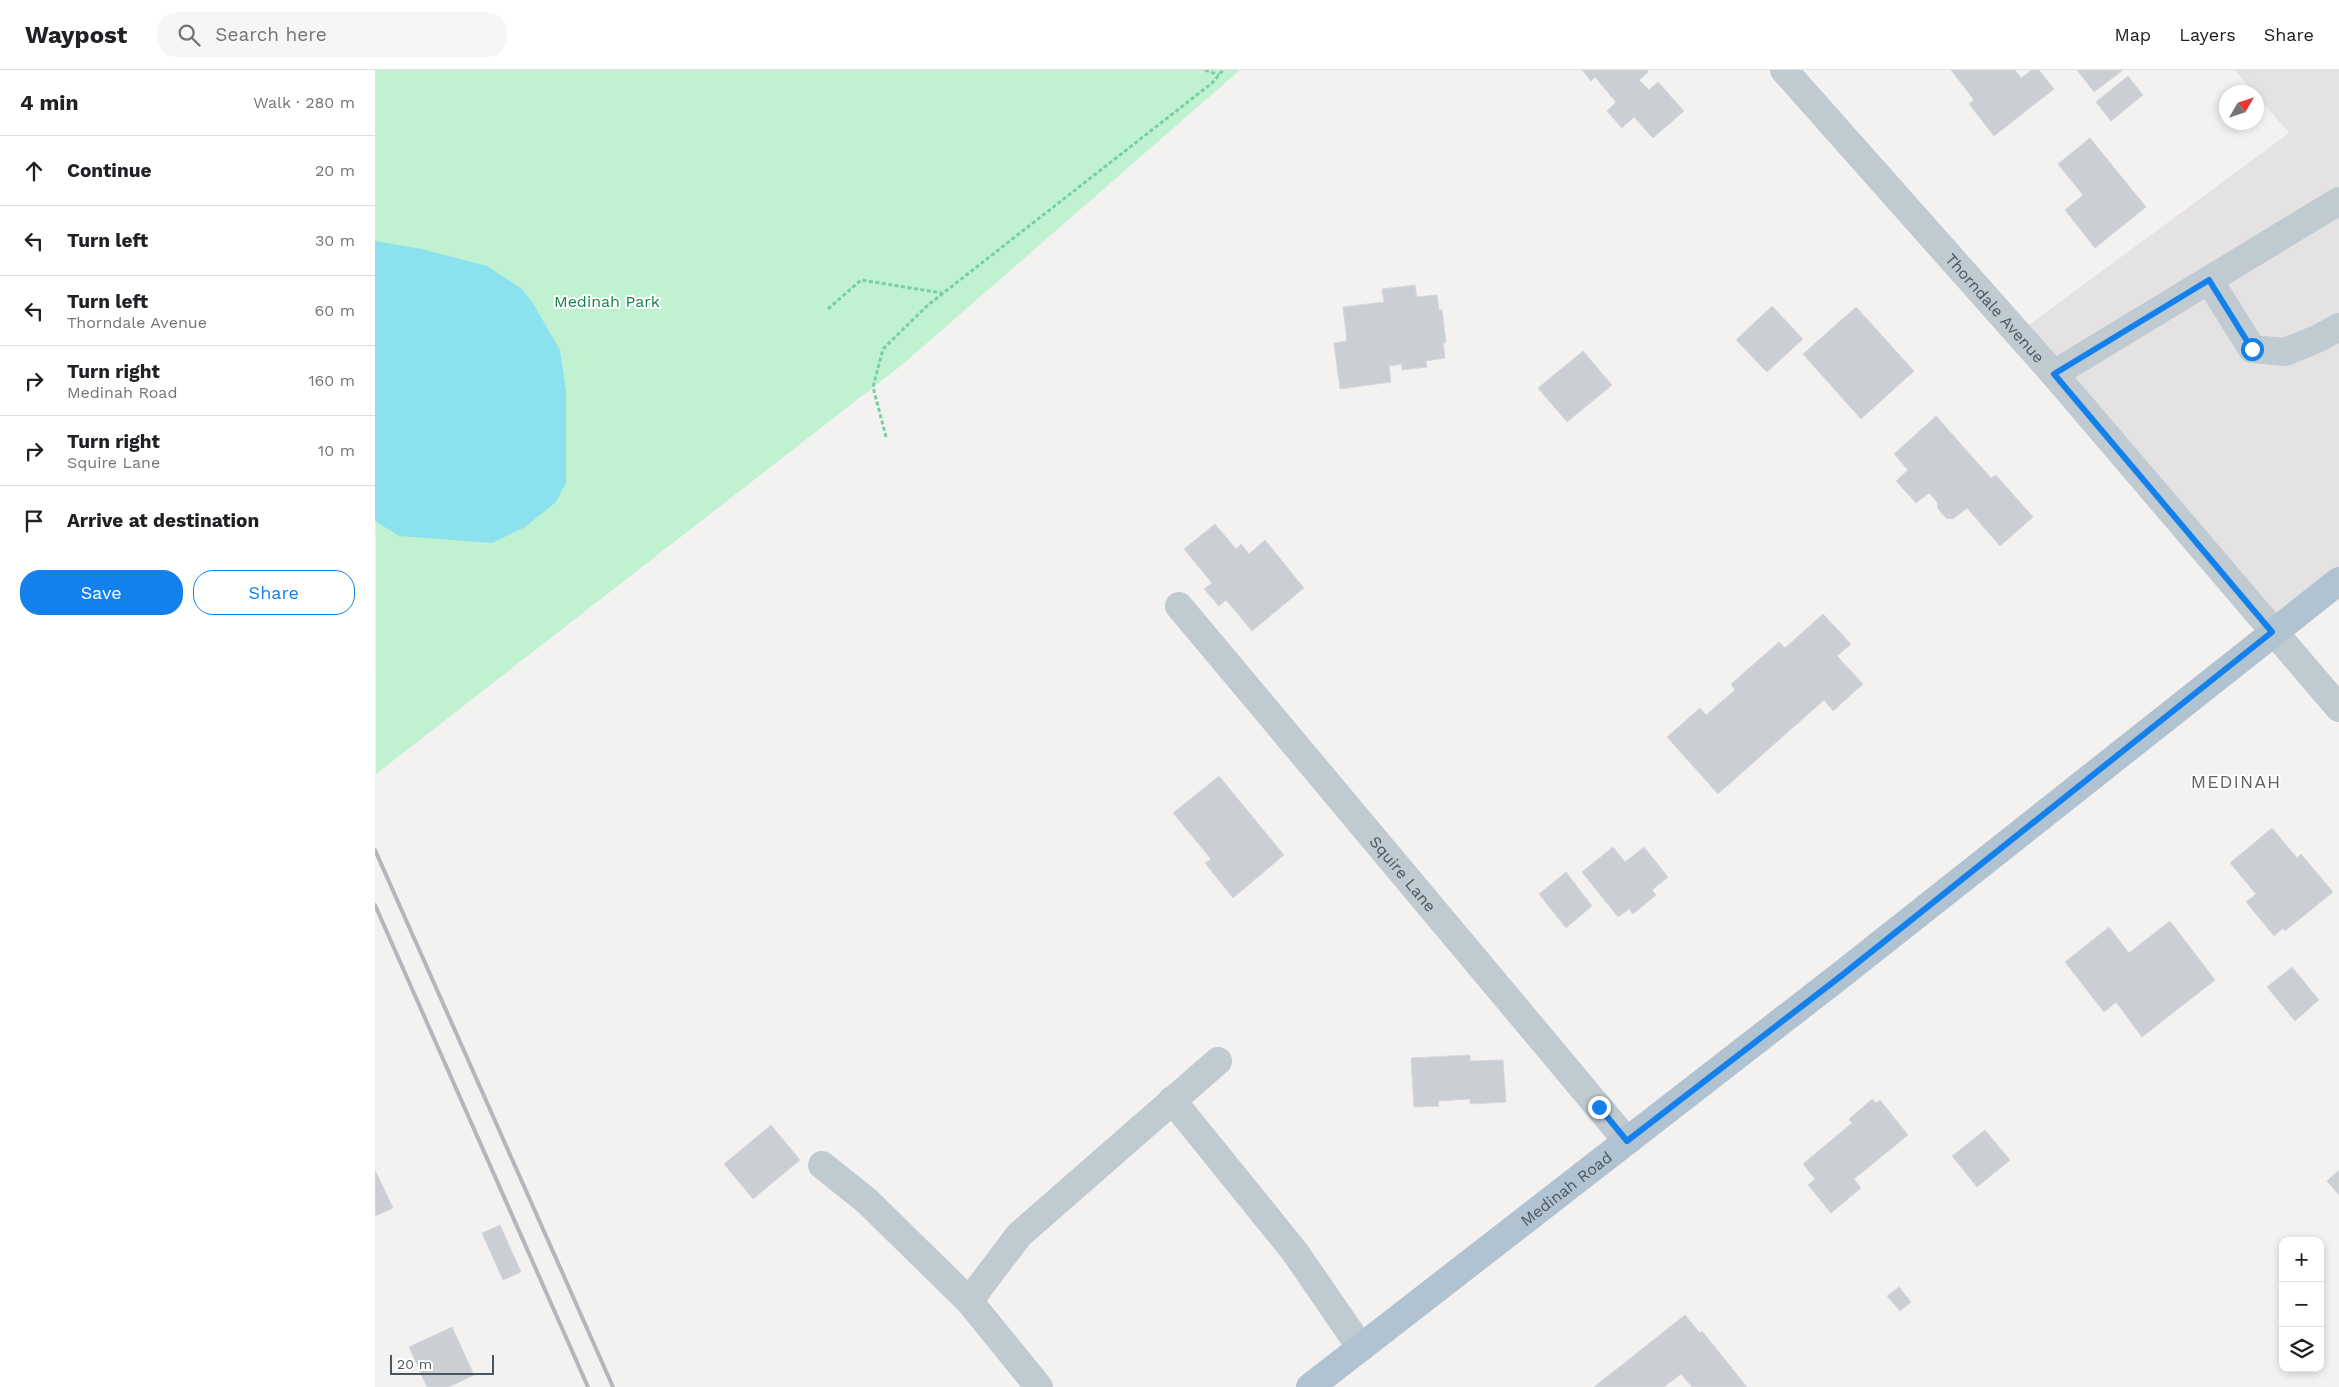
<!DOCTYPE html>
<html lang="en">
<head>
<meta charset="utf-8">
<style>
  :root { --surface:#fff; --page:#f6f6f6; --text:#202124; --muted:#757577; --line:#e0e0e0; --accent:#1480eb }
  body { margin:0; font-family:"Work Sans",sans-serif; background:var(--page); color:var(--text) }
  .controls { position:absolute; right:15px; bottom:15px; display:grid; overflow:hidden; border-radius:10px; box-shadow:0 2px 8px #0003 }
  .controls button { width:45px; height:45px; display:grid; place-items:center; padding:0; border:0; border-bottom:1px solid var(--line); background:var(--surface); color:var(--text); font:25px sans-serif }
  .compass { position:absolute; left:1844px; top:15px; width:45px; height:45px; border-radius:50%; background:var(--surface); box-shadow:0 2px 8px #0003; rotate:51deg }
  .scale { position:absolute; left:15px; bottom:12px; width:104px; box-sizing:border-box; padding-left:5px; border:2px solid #485660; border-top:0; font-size:14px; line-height:18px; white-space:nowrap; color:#485660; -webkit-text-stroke:4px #fff; paint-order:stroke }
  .stop { position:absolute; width:15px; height:15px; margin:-11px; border:4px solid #1480eb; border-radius:50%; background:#fff }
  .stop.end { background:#1480eb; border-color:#fff; box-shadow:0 1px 5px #0008 }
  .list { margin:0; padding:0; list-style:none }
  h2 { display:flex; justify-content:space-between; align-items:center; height:65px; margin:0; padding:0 20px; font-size:21px }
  h2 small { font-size:16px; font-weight:400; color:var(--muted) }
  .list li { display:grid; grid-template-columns:32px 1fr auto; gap:15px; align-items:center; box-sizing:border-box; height:70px; padding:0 20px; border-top:1px solid var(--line) }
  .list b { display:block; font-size:19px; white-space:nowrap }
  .list p { margin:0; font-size:16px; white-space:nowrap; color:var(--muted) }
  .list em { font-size:16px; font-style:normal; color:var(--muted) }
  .actions { display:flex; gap:10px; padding:15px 20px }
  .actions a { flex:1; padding:11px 0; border:1px solid var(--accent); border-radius:20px; text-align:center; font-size:18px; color:var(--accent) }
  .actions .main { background:var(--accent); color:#fff }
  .icon { flex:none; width:28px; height:28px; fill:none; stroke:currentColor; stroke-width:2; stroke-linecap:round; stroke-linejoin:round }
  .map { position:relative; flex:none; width:1964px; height:1317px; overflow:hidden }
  header { display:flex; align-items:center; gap:30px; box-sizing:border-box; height:70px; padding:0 25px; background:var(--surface); border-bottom:1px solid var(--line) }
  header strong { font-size:24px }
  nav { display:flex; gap:28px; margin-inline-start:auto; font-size:18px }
  .search { width:350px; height:45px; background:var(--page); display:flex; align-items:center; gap:12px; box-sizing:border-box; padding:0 18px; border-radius:20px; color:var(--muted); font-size:19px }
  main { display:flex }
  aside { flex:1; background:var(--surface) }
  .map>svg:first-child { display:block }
  .education { fill:#e5e2e4 }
  .green { fill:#c0f1d0 }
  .water { fill:#8ce1ef }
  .building { fill:#cbcfd4; stroke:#d5d8dd }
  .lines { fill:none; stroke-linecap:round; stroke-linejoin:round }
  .path { stroke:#76d19e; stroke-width:3; stroke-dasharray:4 2.5; stroke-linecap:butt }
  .minor { stroke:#bfcad1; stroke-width:28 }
  .major { stroke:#b1c3d0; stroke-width:28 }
  .rail { stroke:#b3b7bc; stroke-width:4 }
  .route { stroke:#1480eb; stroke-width:6 }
  .labels { text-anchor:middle; stroke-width:4; stroke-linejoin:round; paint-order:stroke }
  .park-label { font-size:16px; fill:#158545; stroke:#fff }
  .street-label { font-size:16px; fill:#485660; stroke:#fff }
  .neighbourhood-label { font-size:18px; letter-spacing:1px; fill:#5d6267; stroke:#fff }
</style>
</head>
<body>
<header>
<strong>Waypost</strong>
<div class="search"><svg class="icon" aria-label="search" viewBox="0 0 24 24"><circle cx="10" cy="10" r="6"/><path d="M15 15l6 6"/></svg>Search here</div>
<nav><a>Map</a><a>Layers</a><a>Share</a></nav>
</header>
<main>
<aside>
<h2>4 min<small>Walk · 280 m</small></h2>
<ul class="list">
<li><svg class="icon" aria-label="ahead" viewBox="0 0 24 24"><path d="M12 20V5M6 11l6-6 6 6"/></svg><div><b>Continue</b></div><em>20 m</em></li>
<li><svg class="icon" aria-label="left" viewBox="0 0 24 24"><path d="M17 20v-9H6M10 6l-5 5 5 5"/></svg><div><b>Turn left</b></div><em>30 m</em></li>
<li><svg class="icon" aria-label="left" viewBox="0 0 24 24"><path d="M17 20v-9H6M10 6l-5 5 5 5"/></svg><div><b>Turn left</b><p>Thorndale Avenue</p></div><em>60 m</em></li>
<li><svg class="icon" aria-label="right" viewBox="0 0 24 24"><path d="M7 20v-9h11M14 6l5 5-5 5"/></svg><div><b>Turn right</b><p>Medinah Road</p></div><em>160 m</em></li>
<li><svg class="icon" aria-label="right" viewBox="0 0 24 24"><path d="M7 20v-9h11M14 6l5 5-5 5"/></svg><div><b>Turn right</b><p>Squire Lane</p></div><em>10 m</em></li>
<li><svg class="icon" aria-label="arrive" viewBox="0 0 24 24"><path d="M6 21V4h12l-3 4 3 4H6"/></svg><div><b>Arrive at destination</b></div></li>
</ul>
<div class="actions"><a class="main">Save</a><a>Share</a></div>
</aside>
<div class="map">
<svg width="1964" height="1317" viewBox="0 0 1964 1317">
  <rect width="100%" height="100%" fill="#f4f1f1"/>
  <polygon class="education" points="1859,0 1964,0 1964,510 1897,563 1643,263 1914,63 1882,26 1882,22 1879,22"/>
  <polygon class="green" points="0,0 865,0 528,294 1,704"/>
  <polygon class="water" points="0,171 47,179 112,196 147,219 159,235 185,280 191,321 191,413 181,432 150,457 117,473 24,466 0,451"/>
  <g class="building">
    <polygon points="1207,0 1272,0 1273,2 1264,10 1274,20 1283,12 1309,41 1278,68 1259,47 1247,58 1232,41 1241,32 1220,7 1216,11"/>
    <polygon points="1576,0 1640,0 1646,8 1657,0 1664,0 1679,19 1619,66 1594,34 1599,30"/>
    <polygon points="1702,0 1746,0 1747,1 1719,22"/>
    <polygon points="1753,6 1768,25 1736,51 1721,32"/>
    <polygon points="1715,68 1771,137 1720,178 1690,140 1708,125 1683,94"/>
    <polygon points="1040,215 1042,227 1062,225 1064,240 1067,240 1071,272 1068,273 1070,288 1051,291 1052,297 1027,300 1027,294 1014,296 1016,312 965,319 959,273 972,271 968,237 1009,232 1007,219"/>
    <polygon points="1397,236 1428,269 1392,302 1361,270"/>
    <polygon points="1481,237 1539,301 1486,349 1428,284"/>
    <polygon points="1208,281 1237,315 1192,352 1163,318"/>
    <polygon points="1561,346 1616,408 1621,405 1658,447 1625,476 1592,438 1578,449 1571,448 1563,439 1562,432 1554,423 1541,433 1521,411 1533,400 1519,384"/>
    <polygon points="840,454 861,479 866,474 874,484 890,470 929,518 877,561 851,530 844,536 829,519 837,513 809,479"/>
    <polygon points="1448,544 1476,574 1462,586 1488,614 1458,641 1449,630 1343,724 1292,667 1325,638 1331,645 1360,620 1356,614 1404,572 1410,578"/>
    <polygon points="844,706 909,785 858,828 830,793 836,789 798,743"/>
    <polygon points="1897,758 1922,788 1926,784 1958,822 1910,861 1908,858 1899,866 1871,832 1881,824 1855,793"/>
    <polygon points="1238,777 1250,792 1269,777 1293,807 1277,820 1281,825 1258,844 1254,839 1243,847 1207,802"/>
    <polygon points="1191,802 1217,836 1191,858 1164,824"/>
    <polygon points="1795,851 1840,910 1767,967 1741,932 1729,942 1690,892 1734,857 1754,883"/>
    <polygon points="1917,897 1944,930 1920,951 1892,917"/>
    <polygon points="1095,985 1095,991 1128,990 1131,1032 1095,1034 1095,1029 1063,1031 1064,1036 1039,1037 1036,988"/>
    <polygon points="1497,1029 1501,1033 1505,1030 1533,1065 1479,1109 1486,1118 1456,1143 1433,1115 1440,1109 1428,1094 1477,1053 1474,1049"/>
    <polygon points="396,1055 425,1090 378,1129 349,1094"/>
    <polygon points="1610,1060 1635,1090 1602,1117 1577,1086"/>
    <polygon points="0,1100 18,1138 0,1146"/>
    <polygon points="1964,1100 1964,1125 1952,1111"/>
    <polygon points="125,1155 146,1202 128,1210 107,1163"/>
    <polygon points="1524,1217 1536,1232 1525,1241 1512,1226"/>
    <polygon points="1310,1245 1325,1263 1327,1261 1372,1317 1317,1317 1306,1304 1289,1317 1219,1317"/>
    <polygon points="77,1257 99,1305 74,1317 52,1317 34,1277"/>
  </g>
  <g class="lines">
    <g class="path">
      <polyline points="830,0 844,5"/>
      <polyline points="453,239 486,210 567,223"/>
      <polyline points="511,367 498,317 508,279 553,235 837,13 848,0"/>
    </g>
    <g class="minor">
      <path id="s1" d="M1409 0 1679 304 1964 638"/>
      <polyline points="1834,210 1877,279 1910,282 1944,268 1964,257"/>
      <polyline points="1679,304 1964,131"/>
      <path id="s2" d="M804 536 1252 1071"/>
      <polyline points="797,1030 920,1182 986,1278"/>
      <polyline points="447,1095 492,1131 594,1231 664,1317"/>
      <polyline points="594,1231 644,1165 843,991"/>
    </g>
    <path class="major" id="s3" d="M935 1317 1466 905 1964 511"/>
    <g class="rail">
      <polyline points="0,780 238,1317"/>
      <polyline points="0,835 213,1317"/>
    </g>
  </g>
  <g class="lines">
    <polyline class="route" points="1224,1037 1252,1071 1466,906 1897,562 1679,304 1834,210 1877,279"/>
  </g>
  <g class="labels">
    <g class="park-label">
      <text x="232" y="237">Medinah Park</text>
    </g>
    <g class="street-label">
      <text dy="6" stroke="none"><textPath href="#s1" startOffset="318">Thorndale Avenue</textPath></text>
      <text dy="6" stroke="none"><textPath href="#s2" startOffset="349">Squire Lane</textPath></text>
      <text dy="6" stroke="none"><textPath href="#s3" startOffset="324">Medinah Road</textPath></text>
    </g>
    <g class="neighbourhood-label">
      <text x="1861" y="718">MEDINAH</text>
    </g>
  </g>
</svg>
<div class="controls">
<button>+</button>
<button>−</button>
<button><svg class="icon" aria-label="layers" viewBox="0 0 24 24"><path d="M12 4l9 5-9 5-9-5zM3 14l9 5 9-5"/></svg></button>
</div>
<svg class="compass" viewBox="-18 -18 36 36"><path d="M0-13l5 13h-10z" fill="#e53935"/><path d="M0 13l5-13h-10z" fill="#757577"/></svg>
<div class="scale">20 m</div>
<div class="stop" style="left:1877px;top:279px"></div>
<div class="stop end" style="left:1224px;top:1037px"></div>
</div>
</main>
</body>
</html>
